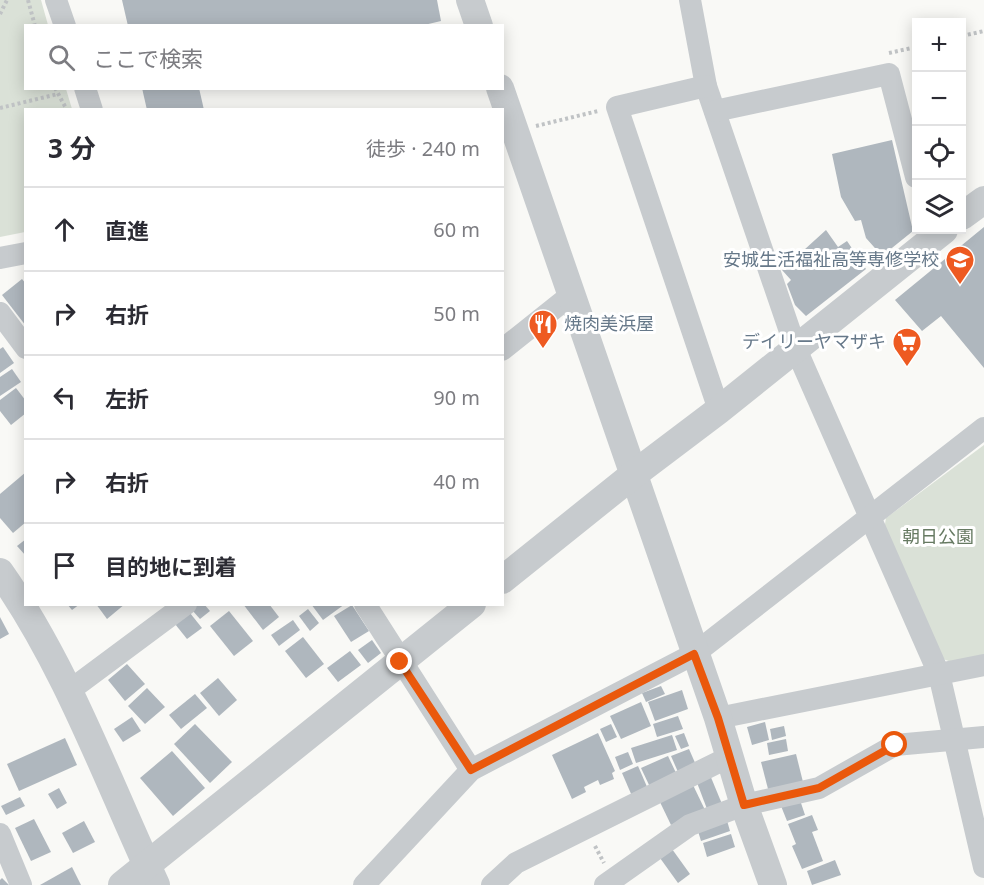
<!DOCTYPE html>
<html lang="ja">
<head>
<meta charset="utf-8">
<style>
  :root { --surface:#fff; --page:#f7f7f7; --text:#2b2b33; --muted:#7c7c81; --line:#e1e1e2 }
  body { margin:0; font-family:"Noto Sans","Noto Sans JP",sans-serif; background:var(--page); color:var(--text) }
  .controls { position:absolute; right:18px; top:18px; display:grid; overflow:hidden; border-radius:0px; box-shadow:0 3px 15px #0003 }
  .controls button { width:54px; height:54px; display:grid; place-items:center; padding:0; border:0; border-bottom:2px solid var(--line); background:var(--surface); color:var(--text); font:30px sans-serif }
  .stop { position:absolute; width:18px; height:18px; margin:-14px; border:4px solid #ea580c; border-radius:50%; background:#fff }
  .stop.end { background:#ea580c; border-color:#fff; box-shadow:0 2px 6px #0008 }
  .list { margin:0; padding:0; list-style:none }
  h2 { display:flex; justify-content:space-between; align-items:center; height:78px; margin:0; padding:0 24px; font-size:26px }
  h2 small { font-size:20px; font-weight:400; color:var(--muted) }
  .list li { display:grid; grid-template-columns:39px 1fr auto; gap:18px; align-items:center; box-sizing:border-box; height:84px; padding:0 24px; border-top:2px solid var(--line) }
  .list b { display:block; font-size:22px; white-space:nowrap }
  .list em { font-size:20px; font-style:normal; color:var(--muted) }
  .icon { flex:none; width:33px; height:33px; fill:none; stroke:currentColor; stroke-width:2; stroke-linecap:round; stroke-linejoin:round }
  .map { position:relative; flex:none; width:984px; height:885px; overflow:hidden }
  .search { position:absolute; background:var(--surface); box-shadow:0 3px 15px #0003; left:24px; top:24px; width:480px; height:66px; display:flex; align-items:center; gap:15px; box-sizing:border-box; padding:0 21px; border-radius:0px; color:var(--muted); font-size:22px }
  .panel { position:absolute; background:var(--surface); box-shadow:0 3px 15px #0003; left:24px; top:108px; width:480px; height:498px; border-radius:0px }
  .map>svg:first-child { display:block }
  .green { fill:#dae1d7 }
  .building { fill:#afb7be }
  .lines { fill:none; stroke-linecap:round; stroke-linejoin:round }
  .path { stroke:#c0c3c5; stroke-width:4; stroke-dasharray:3 3; stroke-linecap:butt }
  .minor { stroke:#c7cbce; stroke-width:22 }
  .tertiary { stroke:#c7cbce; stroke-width:28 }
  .route { stroke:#ea580c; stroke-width:8 }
  .labels { text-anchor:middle; stroke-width:6; stroke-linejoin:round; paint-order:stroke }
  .poi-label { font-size:18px; fill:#667889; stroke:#fff; text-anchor:end }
  .park-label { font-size:18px; fill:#667a62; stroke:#fff }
</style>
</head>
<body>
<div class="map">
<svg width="984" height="885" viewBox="0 0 984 885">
  <rect width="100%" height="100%" fill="#f9f9f6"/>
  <g class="green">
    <polygon points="0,0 41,0 48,25 26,26 26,88 66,89 72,109 26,110 25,232 0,237"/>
    <polygon points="984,445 984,657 954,663 943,659 884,530 886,518"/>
  </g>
  <g class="building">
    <polygon points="122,0 437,0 441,21 420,26 128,26"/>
    <polygon points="142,88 199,88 204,110 147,110"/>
    <polygon points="892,140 913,231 882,256 866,238 861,220 855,221 841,197 832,154"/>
    <polygon points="984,227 984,368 941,316 922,331 895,300"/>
    <polygon points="826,230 838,247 847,241 866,269 806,316 795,305 787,284 791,280 782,270"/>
    <polygon points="22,279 26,284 26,326 2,295"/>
    <polygon points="3,347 14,363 0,373 0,349"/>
    <polygon points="12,369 21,382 0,396 0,377"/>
    <polygon points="16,388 26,401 26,413 11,425 0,411 0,400"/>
    <polygon points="26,472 26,522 13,533 0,518 0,494"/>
    <polygon points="26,539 26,556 17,546"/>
    <polygon points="67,604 80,604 72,610"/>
    <polygon points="96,604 125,604 107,619"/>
    <polygon points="198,604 204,604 210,611 200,619 192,610"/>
    <polygon points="243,604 269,604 279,617 263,630"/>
    <polygon points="311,604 345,604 323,620"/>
    <polygon points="352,605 369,631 351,642 334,616"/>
    <polygon points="308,609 319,623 310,631 299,616"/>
    <polygon points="229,611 253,641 234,656 210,626"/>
    <polygon points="190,613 202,628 187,639 175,624"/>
    <polygon points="0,617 9,634 0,639"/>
    <polygon points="293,620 300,630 279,646 271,635"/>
    <polygon points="303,637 324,664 306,678 285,651"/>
    <polygon points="372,640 381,653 368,663 358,650"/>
    <polygon points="350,651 361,665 338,682 327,668"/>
    <polygon points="127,664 145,684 125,701 108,680"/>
    <polygon points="218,678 237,700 219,716 200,693"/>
    <polygon points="661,686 665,694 646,702 642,693"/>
    <polygon points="147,688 165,707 145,724 128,706"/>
    <polygon points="682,690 688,709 655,721 648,702"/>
    <polygon points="195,694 207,708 181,729 169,715"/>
    <polygon points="641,702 651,726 621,739 610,716"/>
    <polygon points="678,716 683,729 657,737 653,724"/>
    <polygon points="132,717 141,731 123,742 114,729"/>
    <polygon points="765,722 769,740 752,745 747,727"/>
    <polygon points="195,724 232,762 210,783 174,744"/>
    <polygon points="611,724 617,737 606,742 600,729"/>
    <polygon points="784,726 786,736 772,740 770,729"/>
    <polygon points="598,733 615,771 612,773 614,779 600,785 598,780 584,787 586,792 572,799 552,755"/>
    <polygon points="684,733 689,746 681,749 675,736"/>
    <polygon points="672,735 677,750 636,763 631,748"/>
    <polygon points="65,738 77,765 19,791 7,764"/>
    <polygon points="786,739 788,751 769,755 767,743"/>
    <polygon points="689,749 696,765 678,772 671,756"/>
    <polygon points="172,751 205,788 173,816 140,778"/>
    <polygon points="628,752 633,764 620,770 615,757"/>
    <polygon points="796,754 803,782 768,789 761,762"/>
    <polygon points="668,756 677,775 650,787 641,768"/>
    <polygon points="638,766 648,789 632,796 622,773"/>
    <polygon points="710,775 722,804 707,809 696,780"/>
    <polygon points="693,785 705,810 671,825 659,800"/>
    <polygon points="59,788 67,803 57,809 48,794"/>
    <polygon points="20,797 25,806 6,815 1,806"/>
    <polygon points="800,800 805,815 787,821 781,806"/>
    <polygon points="812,815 818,830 812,832 823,861 802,869 792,846 796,844 788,824"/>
    <polygon points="726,817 730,831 701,841 698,831"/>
    <polygon points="34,819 51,852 31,861 15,828"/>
    <polygon points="84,821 95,842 73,853 62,833"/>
    <polygon points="731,834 735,847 707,857 703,843"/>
    <polygon points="672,849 690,874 678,883 660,858"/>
    <polygon points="835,860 841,875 812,885 807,871"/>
    <polygon points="72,867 81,885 40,885"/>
    <polygon points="2,878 9,885 0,885 0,880"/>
  </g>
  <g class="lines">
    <g class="path">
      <polyline points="28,0 35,26"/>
      <polyline points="0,14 7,0"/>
      <polyline points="962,36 984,31"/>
      <polyline points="889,53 916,47"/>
      <polyline points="55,88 67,110"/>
      <polyline points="0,108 58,94"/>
      <polyline points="536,126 598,111"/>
      <polyline points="595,846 604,863"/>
    </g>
    <g class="minor">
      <polyline points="56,0 65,26"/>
      <polyline points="690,0 706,86 796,349 939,674 984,867"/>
      <polyline points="706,86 617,107 719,410"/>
      <polyline points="85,88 92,110"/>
      <polyline points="715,111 889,74 916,177"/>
      <polyline points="0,258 26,253"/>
      <polyline points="0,313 26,348"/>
      <polyline points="502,350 571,295"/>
      <polyline points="365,604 471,770"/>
      <polyline points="69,691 186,604"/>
      <polyline points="718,718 984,665"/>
      <polyline points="0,834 21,885"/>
      <polyline points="364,885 471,770 694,654 984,428"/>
      <polyline points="492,885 516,863 729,757"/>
      <polyline points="605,885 690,825 744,805 819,788 895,745 984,737"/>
    </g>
    <g class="tertiary">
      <polyline points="470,0 479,26"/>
      <polyline points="500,88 718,718 744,805 773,885"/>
      <polyline points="962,216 984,200"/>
      <path d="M0 572C67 667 107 780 156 885"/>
      <polyline points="502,580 633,475 719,410 944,230"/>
      <polyline points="122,885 472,604"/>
    </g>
  </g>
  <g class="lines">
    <polyline class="route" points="400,662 471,770 694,654 718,718 744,805 819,788 895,745"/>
  </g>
  <defs>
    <g id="school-pin" transform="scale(1.5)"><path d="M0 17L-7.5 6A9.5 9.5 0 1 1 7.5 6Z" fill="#ee5a21" stroke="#fff"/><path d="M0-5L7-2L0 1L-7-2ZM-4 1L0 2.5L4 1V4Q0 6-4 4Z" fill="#fff"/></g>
    <g id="restaurant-pin" transform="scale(1.5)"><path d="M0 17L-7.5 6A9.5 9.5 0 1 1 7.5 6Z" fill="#ee5a21" stroke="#fff"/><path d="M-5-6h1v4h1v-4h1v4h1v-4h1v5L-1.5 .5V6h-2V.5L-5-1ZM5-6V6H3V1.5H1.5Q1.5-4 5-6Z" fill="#fff"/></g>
    <g id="supermarket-pin" transform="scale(1.5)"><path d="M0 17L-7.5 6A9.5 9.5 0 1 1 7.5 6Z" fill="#ee5a21" stroke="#fff"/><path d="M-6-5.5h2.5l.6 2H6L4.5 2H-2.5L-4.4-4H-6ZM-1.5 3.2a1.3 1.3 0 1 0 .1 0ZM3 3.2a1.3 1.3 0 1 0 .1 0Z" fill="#fff"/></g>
  </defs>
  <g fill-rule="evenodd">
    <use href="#school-pin" x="960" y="260"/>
    <use href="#restaurant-pin" x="543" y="324"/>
    <use href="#supermarket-pin" x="907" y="342"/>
  </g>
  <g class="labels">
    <g class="poi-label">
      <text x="939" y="266">安城生活福祉高等専修学校</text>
      <text x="564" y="330" text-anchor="start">焼肉美浜屋</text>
      <text x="886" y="348">デイリーヤマザキ</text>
    </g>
    <g class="park-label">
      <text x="938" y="543">朝日公園</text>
    </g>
  </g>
</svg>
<div class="controls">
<button>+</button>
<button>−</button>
<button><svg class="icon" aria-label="locate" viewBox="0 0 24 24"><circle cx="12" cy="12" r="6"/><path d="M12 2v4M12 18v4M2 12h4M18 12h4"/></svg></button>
<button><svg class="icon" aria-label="layers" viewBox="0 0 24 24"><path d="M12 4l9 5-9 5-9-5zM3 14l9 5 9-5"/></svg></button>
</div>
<div class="stop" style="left:895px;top:745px"></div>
<div class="stop end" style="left:400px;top:662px"></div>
<div class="search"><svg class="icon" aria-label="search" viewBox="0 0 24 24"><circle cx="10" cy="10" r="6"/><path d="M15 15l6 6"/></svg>ここで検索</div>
<section class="panel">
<h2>3 分<small>徒歩 · 240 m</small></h2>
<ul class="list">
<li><svg class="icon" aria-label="ahead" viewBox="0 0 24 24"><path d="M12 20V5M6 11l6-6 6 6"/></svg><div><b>直進</b></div><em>60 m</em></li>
<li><svg class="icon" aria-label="right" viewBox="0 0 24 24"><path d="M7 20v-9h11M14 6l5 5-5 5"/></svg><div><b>右折</b></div><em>50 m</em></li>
<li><svg class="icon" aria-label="left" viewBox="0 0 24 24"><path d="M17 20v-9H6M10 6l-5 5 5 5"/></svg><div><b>左折</b></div><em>90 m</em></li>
<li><svg class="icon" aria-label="right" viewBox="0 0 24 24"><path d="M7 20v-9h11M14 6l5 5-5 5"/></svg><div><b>右折</b></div><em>40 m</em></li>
<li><svg class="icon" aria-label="arrive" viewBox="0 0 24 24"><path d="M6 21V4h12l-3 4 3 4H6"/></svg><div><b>目的地に到着</b></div></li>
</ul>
</section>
</div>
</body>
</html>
